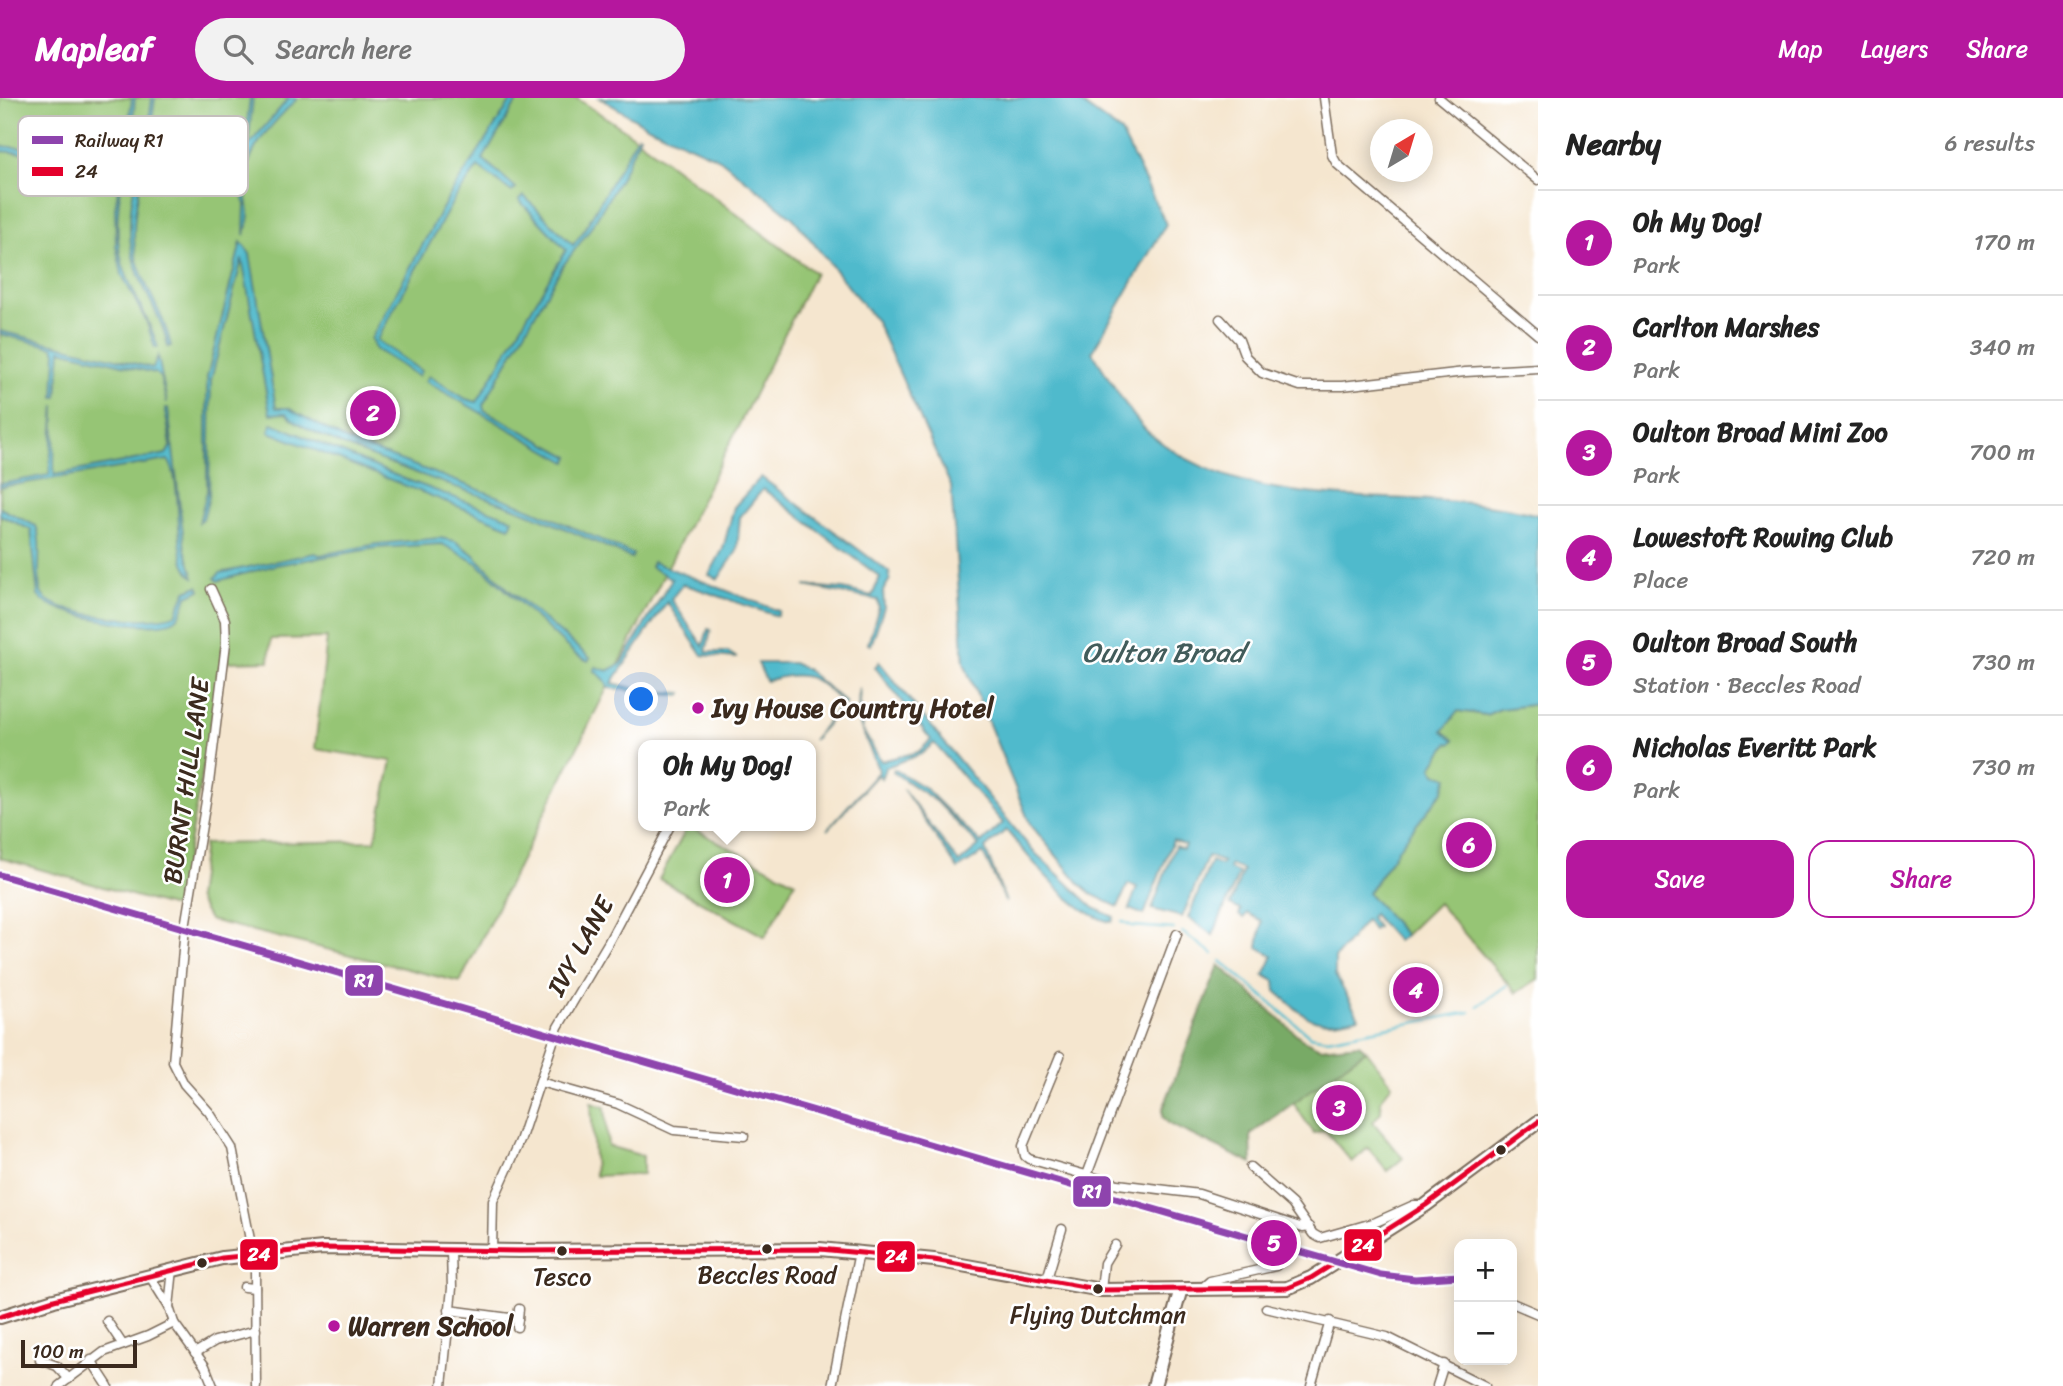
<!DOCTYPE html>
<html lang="en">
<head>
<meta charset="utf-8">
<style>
  :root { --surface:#fff; --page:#f2f2f2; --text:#222; --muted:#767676; --line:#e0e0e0; --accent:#b5179e }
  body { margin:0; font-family:Sriracha,sans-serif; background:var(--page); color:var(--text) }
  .controls { position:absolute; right:21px; bottom:21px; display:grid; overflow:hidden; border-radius:14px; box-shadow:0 4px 18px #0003 }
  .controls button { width:63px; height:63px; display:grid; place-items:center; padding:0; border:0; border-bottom:2px solid var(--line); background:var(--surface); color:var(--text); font:35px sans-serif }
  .compass { position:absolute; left:1370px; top:21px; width:63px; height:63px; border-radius:50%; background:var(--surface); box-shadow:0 4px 18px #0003; rotate:38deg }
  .scale { position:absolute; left:21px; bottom:18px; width:116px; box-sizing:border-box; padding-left:7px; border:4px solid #3b2a1e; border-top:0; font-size:19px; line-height:24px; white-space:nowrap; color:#3b2a1e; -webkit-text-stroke:5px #fff; paint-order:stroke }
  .you { position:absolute; left:642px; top:602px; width:24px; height:24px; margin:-18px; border:5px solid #fff; border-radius:50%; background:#1a73e8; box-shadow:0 0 0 10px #1a73e833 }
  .badge { display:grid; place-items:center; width:46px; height:46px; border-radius:50%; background:var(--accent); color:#fff; font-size:23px; font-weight:700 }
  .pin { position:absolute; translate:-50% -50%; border:4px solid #fff; box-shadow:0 2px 7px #0006 }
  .popup { position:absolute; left:638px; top:642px; width:178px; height:91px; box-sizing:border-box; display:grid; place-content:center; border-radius:14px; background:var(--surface); filter:drop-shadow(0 2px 5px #0005); font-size:23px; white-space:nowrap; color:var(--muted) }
  .popup b { font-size:26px; color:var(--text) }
  .popup::after { content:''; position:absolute; left:50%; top:100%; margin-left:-14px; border:14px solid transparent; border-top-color:var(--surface) }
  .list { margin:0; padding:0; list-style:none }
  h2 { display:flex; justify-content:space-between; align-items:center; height:91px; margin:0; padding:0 28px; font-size:30px }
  h2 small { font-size:23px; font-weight:400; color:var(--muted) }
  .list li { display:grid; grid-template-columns:46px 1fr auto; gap:21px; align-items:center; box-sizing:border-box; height:105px; padding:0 28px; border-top:2px solid var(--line) }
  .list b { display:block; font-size:26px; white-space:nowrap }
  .list p { margin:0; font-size:23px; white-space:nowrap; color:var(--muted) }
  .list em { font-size:23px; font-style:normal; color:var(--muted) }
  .actions { display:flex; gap:14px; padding:21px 28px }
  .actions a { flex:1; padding:16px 0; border:2px solid var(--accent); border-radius:21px; text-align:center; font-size:24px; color:var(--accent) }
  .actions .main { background:var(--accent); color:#fff }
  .icon { flex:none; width:38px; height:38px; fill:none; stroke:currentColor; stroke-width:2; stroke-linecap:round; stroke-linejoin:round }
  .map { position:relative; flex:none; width:1538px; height:1288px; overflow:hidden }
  header { display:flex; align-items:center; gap:42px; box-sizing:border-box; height:98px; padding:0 35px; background:var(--accent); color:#fff }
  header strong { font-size:33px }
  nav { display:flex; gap:38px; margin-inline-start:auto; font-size:24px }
  .search { width:490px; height:63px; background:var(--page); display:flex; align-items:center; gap:18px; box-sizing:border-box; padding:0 24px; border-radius:38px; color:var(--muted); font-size:26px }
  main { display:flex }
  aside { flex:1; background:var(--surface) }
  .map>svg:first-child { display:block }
  .green { fill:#96c574; stroke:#687849; stroke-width:2 }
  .forest { fill:#78aa66; stroke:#5a6a42; stroke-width:2 }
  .water { fill:#50bacc; stroke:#467275; stroke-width:2 }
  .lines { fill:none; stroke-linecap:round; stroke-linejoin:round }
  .stream { stroke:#50bacc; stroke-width:2.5 }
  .minor-casing { stroke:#7c6c5c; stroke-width:11 }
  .highway-casing { stroke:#7c6c5c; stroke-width:16 }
  .minor { stroke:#fff; stroke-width:8 }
  .highway { stroke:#fff; stroke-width:12 }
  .bus-1-casing { stroke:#fff; stroke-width:10 }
  .bus-1 { stroke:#e4002b; stroke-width:5 }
  .rail-1-casing { stroke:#fff; stroke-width:12 }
  .rail-1 { stroke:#8e44ad; stroke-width:7 }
  .poi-dot { fill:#b5179e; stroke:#fff; stroke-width:2.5 }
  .bus-dot { fill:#3b2a1e; stroke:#fff; stroke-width:2.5 }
  .labels { text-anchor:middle; stroke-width:5; stroke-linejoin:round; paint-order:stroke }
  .bus-label { font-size:24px; fill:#3b2a1e; stroke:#fff }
  .poi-label { font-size:26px; font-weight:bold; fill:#3b2a1e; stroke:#fff; text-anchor:start }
  .street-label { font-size:26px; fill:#3b2a1e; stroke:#fff }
  .water-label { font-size:28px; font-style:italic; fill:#425c5b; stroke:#fff }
  .key { fill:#fff; stroke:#c4bfbc; stroke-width:2 }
  .key-label { font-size:19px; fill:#3b2a1e }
  .line-badge { stroke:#fff; stroke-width:2.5 }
  .badge-label { font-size:19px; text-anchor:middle; font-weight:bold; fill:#fff }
</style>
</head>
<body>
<header>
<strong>Mapleaf</strong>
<div class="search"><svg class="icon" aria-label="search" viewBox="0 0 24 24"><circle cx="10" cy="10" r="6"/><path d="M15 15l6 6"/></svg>Search here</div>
<nav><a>Map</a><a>Layers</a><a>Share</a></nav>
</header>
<main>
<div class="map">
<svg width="1538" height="1288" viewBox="0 0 1538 1288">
  <rect width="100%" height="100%" fill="#fff"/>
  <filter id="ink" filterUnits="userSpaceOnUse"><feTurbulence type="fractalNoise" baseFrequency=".0143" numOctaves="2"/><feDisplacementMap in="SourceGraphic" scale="14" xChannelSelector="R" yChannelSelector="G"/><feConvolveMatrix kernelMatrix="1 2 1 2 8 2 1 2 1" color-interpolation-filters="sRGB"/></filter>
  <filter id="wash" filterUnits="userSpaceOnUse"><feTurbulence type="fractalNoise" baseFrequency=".00686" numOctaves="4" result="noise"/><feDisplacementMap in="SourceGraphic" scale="28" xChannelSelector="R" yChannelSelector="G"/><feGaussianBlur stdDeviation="1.57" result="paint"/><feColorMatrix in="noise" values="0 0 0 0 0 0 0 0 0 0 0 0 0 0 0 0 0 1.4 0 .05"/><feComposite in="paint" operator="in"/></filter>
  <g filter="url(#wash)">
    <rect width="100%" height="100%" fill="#f5e6cf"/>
    <g class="green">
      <polygon points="0,0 576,0 625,32 815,175 460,884 209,822 197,800 204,746 375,743 392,663 315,651 327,540 271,541 269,563 223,564 177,810 0,760"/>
      <polygon points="1538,606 1538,881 1516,895 1438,805 1405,837 1368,795 1406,740 1443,693 1432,669 1448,644 1453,642 1442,633 1458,613 1486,617 1500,611"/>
      <polygon points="688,728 795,784 765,839 659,781"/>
      <polygon points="1366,952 1392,986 1381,1002 1381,1014 1373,1024 1403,1060 1388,1073 1368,1050 1352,1064 1325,1032 1314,1035 1292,1003"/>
      <polygon points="591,1005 605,1009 608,1048 643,1058 643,1076 595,1078"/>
    </g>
    <polygon class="forest" points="1219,867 1303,942 1320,950 1359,946 1366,952 1251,1036 1252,1066 1169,1026 1163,1019 1163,1011"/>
    <g class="water">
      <path d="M132 0H135L134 12C128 61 109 115 122 164 130 194 150 219 158 250H155L147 225 122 177 116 148 115 110 123 63 0 53V48L122 58 125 54Z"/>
      <path d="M152 0H155L148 55 150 58 236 66 241 64 243 57 250 0H253L248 48 289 0H298C275 23 249 48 246 78 243 101 255 112 244 137L245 107 239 71 145 61C139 92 130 126 136 158 143 189 164 214 171 248L168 249C162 216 140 191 133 159 121 107 147 52 152 0Z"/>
      <polygon points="513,0 519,0 483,61 516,90 512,94 478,69 453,103 377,242 421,273 418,278 375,251 371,241 448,100"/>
      <path d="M600 0H1074L1121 34 1166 126 1092 254C1106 275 1132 321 1150 336 1258 426 1412 383 1538 417V606L1500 611 1486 617 1458 613 1443 633 1454 642 1451 646 1448 645 1432 669 1436 675 1448 680 1443 693 1406 740 1368 795 1405 837 1397 843 1373 816 1370 819 1377 829 1373 832 1366 822 1335 860V877L1359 919C1315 931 1308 922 1276 893L1275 883 1264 877 1273 858 1258 849 1262 823 1247 815 1244 820 1239 817 1241 812 1230 807 1243 772 1230 767 1229 771 1239 775 1213 837 1188 820 1211 763 1221 767 1223 764 1208 758 1182 819 1152 811 1175 748 1183 751 1185 747 1173 742 1144 817 1129 811 1137 789 1128 786 1118 809 1091 796 1079 785 1030 726 964 565 951 388 876 223 794 121 720 61 649 29Z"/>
      <polygon points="638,37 640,38 620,81 588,134 562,169 483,307 484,312 570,359 567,364 425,283 429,278 466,301 477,304 566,152 519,102 524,98 573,147 583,134"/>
      <path d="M241 144 250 156 276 310H288L346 342 531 411 633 456 632 460C597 445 563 429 528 415 488 398 304 342 286 315L270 316 242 161 211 282 209 399 203 421 199 424 207 393V279Z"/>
      <polygon points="0,233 153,270 158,258 167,305 160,279 155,275 61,252 57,299 54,299 56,254 53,249 0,236"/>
      <path d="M55 307 54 377 166 356 171 348 165 310H168L185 451 194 479C171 468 185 385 168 362L0 389V386L49 377Z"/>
      <polygon points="272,325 402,380 513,421 510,429 269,334"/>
      <polygon points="761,379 889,474 890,481 883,493 884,509 871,547 868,546 879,509 878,502 805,488 843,491 872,498 880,479 763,391 740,419 737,453 718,481 709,477 723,451 734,409"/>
      <path d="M0 410 36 428C44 445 34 486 43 498 59 518 155 528 176 516L186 493 198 488 200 492 187 498C185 505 182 518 175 522 154 535 53 518 38 498L31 432 0 417Z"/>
      <polygon points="440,440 455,443 473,456 508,491 590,560 588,563 576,557 478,466 442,446 377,450 276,467 218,483 215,480 220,475 315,455 320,457 377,446"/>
      <polygon points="653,464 779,513 777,518 683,486 671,501 703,548 708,531 711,532 706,554 728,554 737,560 702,557 667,504 612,585 647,593 682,595 680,598 608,590 605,582 594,572 596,569 608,573 621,566 672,481 651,469"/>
      <path d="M879 564 1032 752 1094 810 1114 819 1112 824C1073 817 1032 762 1006 732L985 750 1006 804 983 755 958 771 903 691 959 765 979 748 937 704 893 674 894 671 925 690 981 745 1003 725 934 645 921 656 886 669 881 680 878 676 827 732 879 673 859 625 845 611 858 617 859 589 862 631 881 663 918 654 931 642 875 569Z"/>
      <path d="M758 565H793L806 571 846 605 813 642 842 605C814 576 804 572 766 583Z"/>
    </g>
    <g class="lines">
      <g class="stream">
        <polyline points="1122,823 1132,828 1174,831"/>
        <polyline points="1182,834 1213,856"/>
        <polyline points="1221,863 1310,938 1327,941 1470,914"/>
        <polyline points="1478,908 1506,888"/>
      </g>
    </g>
  </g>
  <g filter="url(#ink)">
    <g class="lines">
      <g class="minor-casing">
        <g id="minor">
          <polyline points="1324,0 1332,57 1337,66 1538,237"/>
          <polyline points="1439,0 1538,82"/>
          <polyline points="1220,221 1239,242 1245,258 1262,275 1300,288 1342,288 1465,274 1538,270"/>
          <polyline points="211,491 225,522 226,545 209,685 185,829 173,964 184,986 209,1014 232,1050 253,1157"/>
          <polyline points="1060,958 1023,1048 1025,1058 1029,1061 1118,1086 1199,1096 1303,1130 1309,1129"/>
          <polyline points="540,984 618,1006 674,1032 744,1038"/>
          <polyline points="1250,1069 1292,1106 1313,1136 1320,1140 1376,1124 1414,1107 1423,1107"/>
          <polyline points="1087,1077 1177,836"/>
          <polyline points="492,1153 493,1103 520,1043 558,929 608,845 670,728"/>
          <polyline points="255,1173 256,1288"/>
          <polyline points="149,1177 169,1209 174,1225"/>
          <polyline points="1046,1184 1062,1131"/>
          <polyline points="244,1189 255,1190"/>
          <polyline points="1202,1190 1210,1183 1276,1168 1283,1160"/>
          <polyline points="1101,1192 1104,1165 1115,1147"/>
          <polyline points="1512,1205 1538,1216"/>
          <polyline points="169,1209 173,1171"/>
          <polyline points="1266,1210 1387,1239 1485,1288"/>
          <polyline points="449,1212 518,1221"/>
          <polyline points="107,1223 123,1247"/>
          <polyline points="517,1229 519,1211"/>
          <polyline points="41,1253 40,1262 57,1268 69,1281"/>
          <polyline points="195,1255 215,1243 256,1232"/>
          <polyline points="91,1262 108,1288"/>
          <polyline points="59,1288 104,1254 148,1238 174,1225 205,1268 213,1288"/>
          <polyline points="442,1288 452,1190 451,1153"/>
          <polyline points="832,1288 859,1154"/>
          <polyline points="1311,1288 1330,1223"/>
          <polyline points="1437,1288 1444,1266"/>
        </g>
      </g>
      <g class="highway-casing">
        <g id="highway">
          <polyline points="0,1219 54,1202 222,1160 323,1150 520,1153 820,1151 934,1162 1101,1192 1287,1190 1311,1180 1426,1107 1538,1024"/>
          <polyline points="1154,1288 1180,1194"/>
        </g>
      </g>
      <use href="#minor" class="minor"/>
      <use href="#highway" class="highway"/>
      <g class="bus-1-casing">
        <polyline id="bus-1" points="0,1219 54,1202 222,1160 323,1150 520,1153 820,1151 934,1162 1101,1192 1287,1190 1311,1180 1426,1107 1538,1024"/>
      </g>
      <use href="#bus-1" class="bus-1"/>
      <g class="rail-1-casing">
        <polyline id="rail-1" points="0,777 1381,1177 1415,1181 1459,1178"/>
      </g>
      <use href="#rail-1" class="rail-1"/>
    </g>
  </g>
  <g class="poi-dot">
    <circle cx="698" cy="610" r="7"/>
    <circle cx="334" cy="1228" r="7"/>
  </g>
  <g class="bus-dot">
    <circle cx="1501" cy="1052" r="6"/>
    <circle cx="767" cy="1151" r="6"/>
    <circle cx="562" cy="1153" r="6"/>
    <circle cx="202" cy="1165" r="6"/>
    <circle cx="1098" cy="1191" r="6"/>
  </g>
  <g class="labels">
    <g class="bus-label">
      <text x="767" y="1185">Beccles Road</text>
      <text x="562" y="1187">Tesco</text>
      <text x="1098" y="1225">Flying Dutchman</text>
    </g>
    <g class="poi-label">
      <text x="712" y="619">Ivy House Country Hotel</text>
      <text x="348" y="1237">Warren School</text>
    </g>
    <g class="street-label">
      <text transform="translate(186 683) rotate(-82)" y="9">BURNT HILL LANE</text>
      <text transform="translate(580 848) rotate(-61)" y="9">IVY LANE</text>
    </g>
    <g class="water-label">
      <text x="1163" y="564">Oulton Broad</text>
    </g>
  </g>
  <rect x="18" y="18" width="230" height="80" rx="10" class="key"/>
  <rect x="32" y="38" width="31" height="8" fill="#8e44ad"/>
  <rect x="32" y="69" width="31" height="9" fill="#e4002b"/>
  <g class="key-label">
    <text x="75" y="49">Railway R1</text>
    <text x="75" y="80">24</text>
  </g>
  <g class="line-badge">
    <rect x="344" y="866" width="40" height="33" rx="7" fill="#8e44ad"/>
    <rect x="1072" y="1077" width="40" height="33" rx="7" fill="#8e44ad"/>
    <rect x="1343" y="1130" width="40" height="34" rx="7" fill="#e4002b"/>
    <rect x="239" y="1140" width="40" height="33" rx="7" fill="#e4002b"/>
    <rect x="876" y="1142" width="40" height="33" rx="7" fill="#e4002b"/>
  </g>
  <g class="badge-label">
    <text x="364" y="889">R1</text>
    <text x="1092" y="1100">R1</text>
    <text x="1363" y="1154">24</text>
    <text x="259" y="1163">24</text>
    <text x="896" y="1165">24</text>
  </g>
</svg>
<div class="controls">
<button>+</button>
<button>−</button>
</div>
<svg class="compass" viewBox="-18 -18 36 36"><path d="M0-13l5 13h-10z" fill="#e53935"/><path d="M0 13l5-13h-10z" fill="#767676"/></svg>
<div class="scale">100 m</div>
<div class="you"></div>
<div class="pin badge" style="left:727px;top:782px">1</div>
<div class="popup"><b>Oh My Dog!</b>Park</div>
<div class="pin badge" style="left:373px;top:315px">2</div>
<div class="pin badge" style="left:1339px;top:1010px">3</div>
<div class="pin badge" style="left:1416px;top:892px">4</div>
<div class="pin badge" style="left:1274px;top:1145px">5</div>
<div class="pin badge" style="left:1469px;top:747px">6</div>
</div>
<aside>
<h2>Nearby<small>6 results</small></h2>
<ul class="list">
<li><span class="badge">1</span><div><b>Oh My Dog!</b><p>Park</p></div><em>170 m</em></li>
<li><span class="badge">2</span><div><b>Carlton Marshes</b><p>Park</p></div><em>340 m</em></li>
<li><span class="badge">3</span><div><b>Oulton Broad Mini Zoo</b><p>Park</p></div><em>700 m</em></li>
<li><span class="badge">4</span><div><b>Lowestoft Rowing Club</b><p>Place</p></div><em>720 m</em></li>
<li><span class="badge">5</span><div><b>Oulton Broad South</b><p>Station · Beccles Road</p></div><em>730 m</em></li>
<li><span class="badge">6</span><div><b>Nicholas Everitt Park</b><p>Park</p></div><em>730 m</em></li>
</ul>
<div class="actions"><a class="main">Save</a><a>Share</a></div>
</aside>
</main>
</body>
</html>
